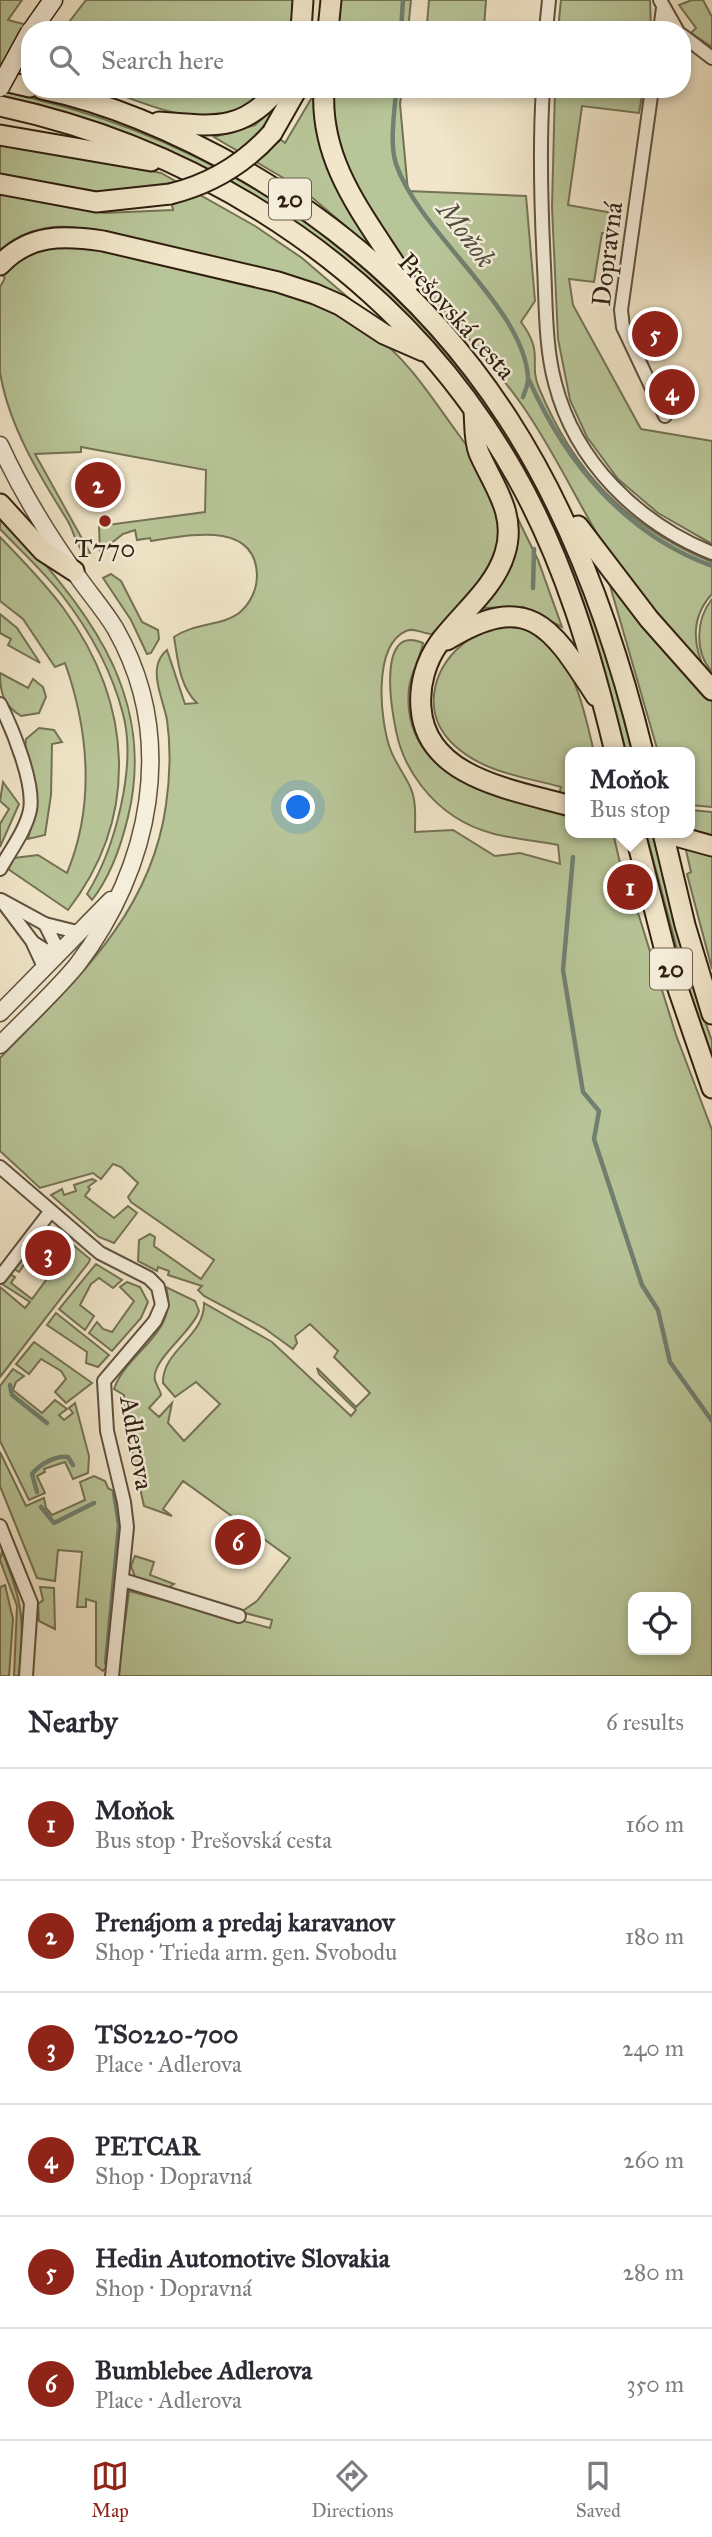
<!DOCTYPE html>
<html lang="en">
<head>
<meta charset="utf-8">
<style>
  :root { --surface:#fff; --page:#f2f2f3; --text:#2b2b33; --muted:#7c7c81; --line:#e1e1e2; --accent:#8f2418 }
  body { margin:0; font-family:"IM FELL Great Primer",serif; background:var(--page); color:var(--text) }
  .controls { position:absolute; right:21px; bottom:21px; display:grid; overflow:hidden; border-radius:14px; box-shadow:0 4px 10px #0003 }
  .controls button { width:63px; height:63px; display:grid; place-items:center; padding:0; border:0; border-bottom:2px solid var(--line); background:var(--surface); color:var(--text); font:35px sans-serif }
  .you { position:absolute; left:299px; top:808px; width:24px; height:24px; margin:-18px; border:5px solid #fff; border-radius:50%; background:#1a73e8; box-shadow:0 0 0 10px #1a73e833 }
  .badge { display:grid; place-items:center; width:46px; height:46px; border-radius:50%; background:var(--accent); color:#fff; font-size:23px; font-weight:700 }
  .pin { position:absolute; translate:-50% -50%; border:4px solid #fff; box-shadow:0 2px 7px #0006 }
  .popup { position:absolute; left:565px; top:747px; width:130px; height:91px; box-sizing:border-box; display:grid; place-content:center; border-radius:14px; background:var(--surface); filter:drop-shadow(0 2px 5px #0005); font-size:23px; white-space:nowrap; color:var(--muted) }
  .popup b { font-size:26px; color:var(--text) }
  .popup::after { content:''; position:absolute; left:50%; top:100%; margin-left:-14px; border:14px solid transparent; border-top-color:var(--surface) }
  .list { margin:0; padding:0; list-style:none }
  h2 { display:flex; justify-content:space-between; align-items:center; height:91px; margin:0; padding:0 28px; font-size:30px }
  h2 small { font-size:23px; font-weight:400; color:var(--muted) }
  .list li { display:grid; grid-template-columns:46px 1fr auto; gap:21px; align-items:center; box-sizing:border-box; height:112px; padding:0 28px; border-top:2px solid var(--line) }
  .list b { display:block; font-size:26px; white-space:nowrap }
  .list p { margin:0; font-size:23px; white-space:nowrap; color:var(--muted) }
  .list em { font-size:23px; font-style:normal; color:var(--muted) }
  .icon { flex:none; width:38px; height:38px; fill:none; stroke:currentColor; stroke-width:2; stroke-linecap:round; stroke-linejoin:round }
  .map { position:relative; flex:none; width:712px; height:1676px; overflow:hidden }
  .search { position:absolute; background:var(--surface); box-shadow:0 4px 10px #0003; left:21px; right:21px; top:21px; height:77px; display:flex; align-items:center; gap:18px; box-sizing:border-box; padding:0 24px; border-radius:28px; color:var(--muted); font-size:26px }
  .sheet { height:763px; background:var(--surface) }
  nav { display:flex; justify-content:space-around; align-items:center; box-sizing:border-box; height:98px; border-top:2px solid var(--line); background:var(--surface); font-size:19px; color:var(--muted) }
  nav a { display:grid; justify-items:center; gap:4px }
  nav .on { color:var(--accent) }
  .map>svg:first-child { display:block }
  .green { fill:#b8c598; stroke:#747254; stroke-width:2; fill-rule:evenodd }
  .lines { fill:none; stroke-linecap:round; stroke-linejoin:round }
  .stream { stroke:#718070; stroke-width:4.5 }
  .minor-casing { stroke:#60513e; stroke-width:16 }
  .tertiary-casing { stroke:#60513e; stroke-width:19 }
  .secondary-casing { stroke:#301f10; stroke-width:21 }
  .trunk-casing { stroke:#301f10; stroke-width:23 }
  .minor { stroke:#f6efdc; stroke-width:12 }
  .tertiary { stroke:#f6efdc; stroke-width:16 }
  .secondary { stroke:#f6efdc; stroke-width:18 }
  .trunk { stroke:#f1e6c9; stroke-width:19 }
  .secondary-bridge-casing { stroke:#301f10; stroke-width:21; stroke-linecap:butt }
  .trunk-bridge-casing { stroke:#301f10; stroke-width:23; stroke-linecap:butt }
  .secondary-bridge { stroke:#f6efdc; stroke-width:18 }
  .trunk-bridge { stroke:#f1e6c9; stroke-width:19 }
  .poi-dot { fill:#8f2418; stroke:#f6efdc; stroke-width:2.5 }
  .labels { text-anchor:middle; stroke-width:5; stroke-linejoin:round; paint-order:stroke }
  .shield { fill:#f6efdc; stroke:#6b5d4d; stroke-width:2 }
  .shield-label { font-size:24px; font-weight:bold; fill:#301f10 }
  .street-label { font-size:26px; fill:#301f10; stroke:#f6efdc }
  .poi-label { font-size:26px; fill:#301f10; stroke:#f6efdc }
  .water-label { font-size:28px; font-style:italic; fill:#504f40; stroke:#f6efdc }
</style>
</head>
<body>
<div class="map">
<svg width="712" height="1676" viewBox="0 0 712 1676">
  <rect width="100%" height="100%" fill="#f1e6c9"/>
  <filter id="stains"><feTurbulence type="fractalNoise" baseFrequency=".00286" numOctaves="4"/><feColorMatrix values="0 0 0 0 .2 0 0 0 0 .09 0 0 0 0 .02 0 0 0 .5 -.17"/></filter>
  <radialGradient id="worn" r=".72"><stop offset=".6" stop-color="#630" stop-opacity="0"/><stop offset="1" stop-color="#630" stop-opacity=".3"/></radialGradient>
  <g class="green">
    <polygon points="0,0 22,0 8,20 46,30 30,30 30,69 0,63"/>
    <polygon points="86,0 296,0 293,30 63,30"/>
    <polygon points="340,0 411,0 408,30 336,30"/>
    <polygon points="429,0 486,0 484,28 427,24"/>
    <polygon points="561,0 650,0 651,30 558,30"/>
    <polygon points="692,0 703,0 712,17 712,47 691,33 696,28 679,5"/>
    <path d="M104 89H267C218 139 161 109 104 89Z"/>
    <path d="M330 89H402L400 104 408 191 526 196 535 301 521 322C545 354 528 362 539 388 574 473 627 527 712 562V594C691 617 692 644 706 672 672 633 635 596 608 552 578 504 555 452 522 405 474 337 410 281 366 211 344 175 336 130 330 89Z"/>
    <polygon points="555,89 643,89 639,113 582,106 568,205 613,213 610,234 602,233 594,282 569,279 573,305 641,429 712,441 712,544 658,513 618,479 587,437 570,400 558,339 552,207"/>
    <path d="M0 91C257 144 454 303 565 541 596 607 614 681 632 752H626C608 682 590 611 561 545 457 312 249 149 0 97Z"/>
    <path d="M314 94C315 157 346 216 387 261L302 189 214 137 255 125 281 102 264 126 285 143Z"/>
    <path d="M0 142 161 173 255 226 302 258 372 318 320 286 300 279 79 228C50 224 23 230 0 250V194L104 213 173 210 168 185 100 192 0 175Z"/>
    <path d="M79 244C169 264 298 279 373 334 409 360 433 400 459 435 470 451 488 469 494 488 516 555 473 590 432 634 423 634 415 627 406 631 372 646 380 723 391 751 397 767 412 783 414 800 416 810 415 822 415 832L453 830 495 856 520 853 560 864 558 845C521 838 487 838 455 817 430 801 409 774 400 746 393 725 373 621 423 643 421 657 411 672 409 688 400 776 491 792 554 811L561 787C525 777 484 773 454 745 386 681 506 570 564 662 580 688 587 723 594 752H570V833H613L621 867 618 871 621 885 630 887 676 1035 712 1130V1676H118L129 1591 270 1628 272 1620 241 1612 257 1601 290 1558 183 1481 163 1509 172 1516 144 1506 126 1424 124 1395 114 1389C127 1351 179 1334 166 1287L195 1301 199 1311C193 1331 150 1361 155 1380 156 1385 160 1389 161 1395L149 1408 159 1417 172 1403 168 1423 184 1441 220 1404 196 1382 175 1397 163 1383C162 1350 205 1337 204 1303L272 1342 351 1416 356 1410 319 1374 317 1368 356 1407 370 1393 334 1357 338 1351 310 1324 295 1336 297 1343 293 1349 264 1328 204 1296 198 1290 202 1286 168 1275 169 1271 158 1267 157 1271 138 1261 139 1240 150 1234 155 1237 154 1246 201 1279 214 1260 131 1202 128 1197 138 1183 121 1167 113 1164 101 1179 93 1173 40 1188 0 1151V1058C73 983 151 915 166 805 170 777 171 748 167 720 164 704 155 684 157 668 158 661 162 654 167 650L185 704 197 703C179 686 178 660 174 637 194 623 222 626 239 613 250 604 257 590 257 575 255 519 186 536 151 541L150 538 137 540 135 530 123 534 100 552 99 526 205 512 206 470 81 447V452L35 454 90 553 85 555C75 544 74 530 66 518 39 475 8 424 0 372 0 345 0 314 0 287L5 278 2 275C22 249 49 248 79 244ZM633 1597H686V1650H633Z"/>
    <path d="M0 514C80 601 159 689 128 817 121 846 111 876 92 900L87 894C115 849 137 766 123 714 112 671 89 630 62 595 44 572 21 551 0 529Z"/>
    <polygon points="517,517 538,560 562,627 523,607 482,608 517,525"/>
    <path d="M0 537C22 560 45 583 64 609 132 703 141 815 68 910L8 869 14 858 38 855 67 873C95 806 89 731 65 663L55 667 23 619 0 601Z"/>
    <polygon points="111,574 121,581 142,622 158,630 159,639 151,653 147,654 131,620 103,578"/>
    <polygon points="609,582 712,701 712,807 690,805 690,752 658,752"/>
    <path d="M712 599V672C694 652 696 619 712 599Z"/>
    <polygon points="0,614 17,628 40,663 8,645 11,639 0,633"/>
    <path d="M0 673 28 688 33 679 43 687 46 697 39 713 21 716C3 705 0 692 0 673Z"/>
    <polygon points="39,728 54,730 62,742 52,744 51,795 45,835 28,839 37,804 25,751 26,739"/>
    <polygon points="3,782 19,804 0,847 0,824 9,809 0,801"/>
    <polygon points="690,810 712,812 712,969 687,874 691,872 682,833 690,833"/>
    <polygon points="646,833 652,833 692,984 712,1041 712,1057 687,986"/>
    <polygon points="92,1179 96,1181 88,1187 90,1189 85,1196 114,1218 128,1206 137,1213 114,1243 99,1237 51,1195 62,1189 64,1195 76,1191 74,1185"/>
    <polygon points="55,1230 90,1259 89,1262 0,1377 0,1287 25,1308 30,1302 2,1284 10,1274 15,1277 11,1283 32,1299 52,1272 30,1256 19,1272 14,1269 33,1244 38,1247 35,1252 53,1264 60,1255 43,1241 51,1245 57,1237 49,1231"/>
    <polygon points="96,1264 122,1280 113,1288 99,1278 91,1284 80,1305 94,1316 85,1330 59,1309"/>
    <polygon points="127,1282 140,1287 148,1302 141,1318 112,1351 89,1333 97,1322 103,1329 112,1332 134,1301 120,1287"/>
    <polygon points="56,1313 109,1355 98,1367 86,1363 87,1352 47,1325"/>
    <polygon points="34,1342 92,1383 66,1403 55,1392 66,1379 61,1371 41,1359 29,1374 16,1364"/>
    <polygon points="13,1369 24,1376 16,1382 13,1390 42,1413 55,1400 67,1409 59,1415 64,1420 73,1413 69,1408 75,1403 89,1456 88,1473 73,1479 65,1462 44,1469 45,1472 37,1476 45,1493 29,1500 0,1441 0,1386"/>
    <polygon points="0,1452 26,1506 44,1498 46,1508 52,1515 85,1500 80,1482 94,1476 105,1481 108,1488 115,1492 120,1524 107,1666 103,1671 96,1666 96,1602 86,1599 86,1607 77,1607 82,1552 58,1550 55,1581 37,1578 0,1486"/>
    <path d="M2 1551C24 1605 24 1619 19 1676H14L17 1606 0 1560Z"/>
    <polygon points="135,1556 154,1562 150,1575 174,1584 168,1588 135,1577 131,1566"/>
    <polygon points="5,1585 13,1619 9,1676 0,1676 0,1587"/>
    <polygon points="40,1587 54,1588 55,1629 39,1621 38,1604 43,1600"/>
  </g>
  <g class="lines">
    <g class="stream">
      <polyline points="401,30 403,0"/>
      <path d="M396 89C395 113 389 141 396 164 420 234 523 306 528 377 529 383 525 391 523 397"/>
      <path d="M529 380C566 463 625 534 712 566"/>
      <polyline points="533,588 534,549"/>
      <polyline points="573,857 563,970 583,1092 599,1111 594,1139 642,1285 658,1310 670,1362 712,1421"/>
      <polyline points="10,1385 12,1395 47,1423"/>
      <path d="M37 1492 32 1474C40 1464 56 1455 68 1457L73 1465"/>
      <polyline points="41,1507 54,1523 94,1503"/>
      <polyline points="106,1663 119,1525 114,1493"/>
    </g>
    <g class="minor-casing">
      <g id="minor">
        <polyline points="660,0 677,30"/>
        <polyline points="546,30 549,0"/>
        <polyline points="660,30 663,8"/>
        <polyline points="682,35 712,58"/>
        <path d="M543 89C539 148 541 207 544 266 546 304 545 346 555 383 575 462 638 523 712 553"/>
        <polyline points="652,89 621,310 623,327 665,416"/>
        <path d="M0 704C12 728 35 783 30 810 26 830 10 851 0 869"/>
        <polyline points="1,900 45,924 77,932"/>
        <polyline points="5,905 32,941 44,967"/>
        <polyline points="34,943 45,950 59,952 45,924"/>
        <polyline points="0,1167 100,1253 149,1278 158,1287 162,1305 155,1321 104,1381 107,1431 124,1502 127,1527 112,1676"/>
        <polyline points="0,1277 50,1212"/>
        <polyline points="0,1526 31,1603 26,1676"/>
        <polyline points="123,1580 239,1616"/>
      </g>
    </g>
    <g class="tertiary-casing">
      <g id="tertiary">
        <path d="M0 445C21 491 48 535 78 577 90 594 104 610 115 628 178 738 151 868 77 965 54 993 25 1019 0 1045"/>
        <polyline points="0,1013 111,900"/>
      </g>
    </g>
    <g class="secondary-casing">
      <polyline id="secondary" points="32,30 53,0"/>
    </g>
    <g class="trunk-casing">
      <g id="trunk">
        <polyline points="301,30 303,0"/>
        <polyline points="328,30 331,0"/>
        <polyline points="0,80 30,87"/>
        <path d="M42 89C114 104 184 136 247 172 476 306 582 502 643 752"/>
        <path d="M324 89C319 168 371 223 408 285"/>
        <path d="M0 106C214 152 406 281 515 474 564 560 592 656 615 752"/>
        <path d="M159 122C211 126 242 133 278 89"/>
        <polyline points="272,133 297,89"/>
        <polyline points="0,135 151,161"/>
        <polyline points="0,184 96,202 170,194"/>
        <path d="M0 265C29 234 63 235 103 241L278 282 315 294 340 305 384 334 423 351"/>
        <path d="M474 411C475 424 474 441 479 453 494 487 517 514 505 553 495 588 460 614 439 643 426 661 419 685 421 708 426 779 516 790 570 806"/>
        <polyline points="0,504 43,551 74,571"/>
        <polyline points="578,526 649,619 712,690"/>
        <path d="M447 640C530 589 552 628 596 696"/>
        <polyline points="635,833 665,951 712,1088"/>
        <polyline points="663,833 685,925 712,1014"/>
        <polyline points="665,833 712,846"/>
      </g>
    </g>
    <use href="#minor" class="minor"/>
    <use href="#tertiary" class="tertiary"/>
    <use href="#secondary" class="secondary"/>
    <use href="#trunk" class="trunk"/>
    <g class="secondary-bridge-casing">
      <polyline id="secondary-bridge" points="0,87 30,32"/>
    </g>
    <g class="trunk-bridge-casing">
      <path id="trunk-bridge" d="M170 194C211 184 244 164 272 133"/>
    </g>
    <use href="#secondary-bridge" class="secondary-bridge"/>
    <use href="#trunk-bridge" class="trunk-bridge"/>
  </g>
  <circle class="poi-dot" cx="105" cy="521" r="7"/>
  <g class="labels">
    <g class="shield">
      <rect x="269" y="178.5" width="42" height="41" rx="5"/>
      <rect x="650" y="948.5" width="42" height="41" rx="5"/>
    </g>
    <g class="shield-label">
      <text x="290" y="207">20</text>
      <text x="671" y="977">20</text>
    </g>
    <g class="street-label">
      <text transform="translate(607 254) rotate(-83)" y="9">Dopravná</text>
      <text transform="translate(457 316) rotate(48)" y="9">Prešovská cesta</text>
      <text transform="translate(137 1443) rotate(80)" y="9">Adlerova</text>
    </g>
    <g class="poi-label">
      <text x="105" y="557">T770</text>
    </g>
    <g class="water-label">
      <text transform="translate(467 234) rotate(53)" y="10">Moňok</text>
    </g>
  </g>
  <rect width="100%" height="100%" filter="url(#stains)"/>
  <rect width="100%" height="100%" fill="url(#worn)"/>
</svg>
<div class="controls">
<button><svg class="icon" aria-label="locate" viewBox="0 0 24 24"><circle cx="12" cy="12" r="6"/><path d="M12 2v4M12 18v4M2 12h4M18 12h4"/></svg></button>
</div>
<div class="you"></div>
<div class="pin badge" style="left:630px;top:887px">1</div>
<div class="popup"><b>Moňok</b>Bus stop</div>
<div class="pin badge" style="left:98px;top:485px">2</div>
<div class="pin badge" style="left:48px;top:1253px">3</div>
<div class="pin badge" style="left:672px;top:392px">4</div>
<div class="pin badge" style="left:655px;top:334px">5</div>
<div class="pin badge" style="left:238px;top:1542px">6</div>
<div class="search"><svg class="icon" aria-label="search" viewBox="0 0 24 24"><circle cx="10" cy="10" r="6"/><path d="M15 15l6 6"/></svg>Search here</div>
</div>
<section class="sheet">
<h2>Nearby<small>6 results</small></h2>
<ul class="list">
<li><span class="badge">1</span><div><b>Moňok</b><p>Bus stop · Prešovská cesta</p></div><em>160 m</em></li>
<li><span class="badge">2</span><div><b>Prenájom a predaj karavanov</b><p>Shop · Trieda arm. gen. Svobodu</p></div><em>180 m</em></li>
<li><span class="badge">3</span><div><b>TS0220-700</b><p>Place · Adlerova</p></div><em>240 m</em></li>
<li><span class="badge">4</span><div><b>PETCAR</b><p>Shop · Dopravná</p></div><em>260 m</em></li>
<li><span class="badge">5</span><div><b>Hedin Automotive Slovakia</b><p>Shop · Dopravná</p></div><em>280 m</em></li>
<li><span class="badge">6</span><div><b>Bumblebee Adlerova</b><p>Place · Adlerova</p></div><em>350 m</em></li>
</ul>
</section>
<nav>
<a class="on"><svg class="icon" aria-label="map" viewBox="0 0 24 24"><path d="M3 6l6-2 6 2 6-2v14l-6 2-6-2-6 2zM9 4v14M15 6v14"/></svg>Map</a>
<a><svg class="icon" aria-label="directions" viewBox="0 0 24 24"><path d="M12 3l9 9-9 9-9-9zM9 14v-3h6M13 9l2 2-2 2"/></svg>Directions</a>
<a><svg class="icon" aria-label="saved" viewBox="0 0 24 24"><path d="M7 4h10v16l-5-4-5 4z"/></svg>Saved</a>
</nav>
</body>
</html>
